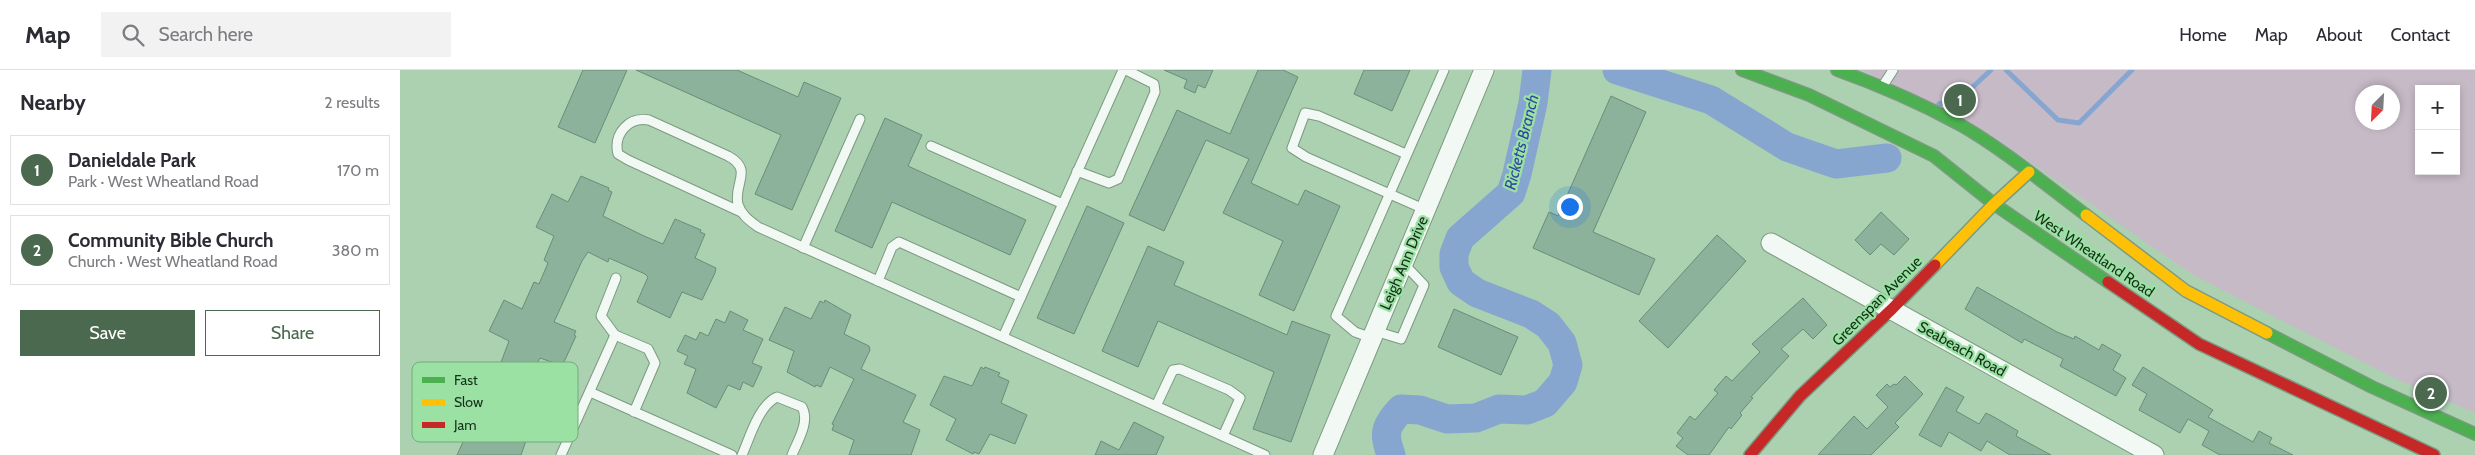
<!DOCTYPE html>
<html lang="en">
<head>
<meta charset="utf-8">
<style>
  :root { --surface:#fff; --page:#f2f2f3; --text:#2b2b33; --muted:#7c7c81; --line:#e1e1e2; --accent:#4a694e }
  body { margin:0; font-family:Cabin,sans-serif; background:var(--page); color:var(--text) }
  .controls { position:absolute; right:15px; top:15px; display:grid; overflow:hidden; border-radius:0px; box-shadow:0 2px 8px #0003 }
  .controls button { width:45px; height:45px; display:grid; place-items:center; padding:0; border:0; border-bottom:1px solid var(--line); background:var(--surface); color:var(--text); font:25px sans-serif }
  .compass { position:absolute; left:1955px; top:15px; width:45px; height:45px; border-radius:50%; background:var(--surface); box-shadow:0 2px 8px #0003; rotate:204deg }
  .you { position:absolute; left:1169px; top:136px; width:18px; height:18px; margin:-12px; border:4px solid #fff; border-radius:50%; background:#1a73e8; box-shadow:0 0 0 8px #1a73e833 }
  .badge { display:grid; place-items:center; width:32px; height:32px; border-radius:50%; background:var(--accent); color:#fff; font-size:16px; font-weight:700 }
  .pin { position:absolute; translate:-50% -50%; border:2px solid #fff; box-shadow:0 1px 5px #0006 }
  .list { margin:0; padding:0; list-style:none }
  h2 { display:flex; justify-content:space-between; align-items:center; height:65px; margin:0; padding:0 20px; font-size:21px }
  h2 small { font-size:16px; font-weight:400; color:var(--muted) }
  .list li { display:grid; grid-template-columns:32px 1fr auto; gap:15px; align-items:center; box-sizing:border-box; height:70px; margin:0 10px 10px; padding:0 10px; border:1px solid var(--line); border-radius:0px }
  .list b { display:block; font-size:19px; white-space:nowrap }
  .list p { margin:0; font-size:16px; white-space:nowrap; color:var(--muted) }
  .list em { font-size:16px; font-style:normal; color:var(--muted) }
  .actions { display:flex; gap:10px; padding:15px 20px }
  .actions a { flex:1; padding:11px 0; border:1px solid var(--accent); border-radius:0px; text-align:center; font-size:18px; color:var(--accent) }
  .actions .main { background:var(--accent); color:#fff }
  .icon { flex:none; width:28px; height:28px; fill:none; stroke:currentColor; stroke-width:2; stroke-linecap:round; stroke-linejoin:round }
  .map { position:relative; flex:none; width:2075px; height:385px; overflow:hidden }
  header { display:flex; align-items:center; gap:30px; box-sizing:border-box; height:70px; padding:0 25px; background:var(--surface); border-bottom:1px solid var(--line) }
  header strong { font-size:24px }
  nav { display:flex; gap:28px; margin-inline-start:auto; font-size:18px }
  .search { width:350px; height:45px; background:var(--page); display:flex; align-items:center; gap:12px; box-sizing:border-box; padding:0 18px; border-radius:0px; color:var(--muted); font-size:19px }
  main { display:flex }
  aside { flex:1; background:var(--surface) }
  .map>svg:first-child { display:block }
  .green { fill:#c6bac7; fill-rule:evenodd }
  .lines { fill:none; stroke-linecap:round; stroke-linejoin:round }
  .stream { stroke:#87a6cf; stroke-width:5 }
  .river { stroke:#87a6cf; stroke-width:29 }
  .building { fill:#8cb29c; stroke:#6b8c78 }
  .lane-casing { stroke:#7c9a80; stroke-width:11 }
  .street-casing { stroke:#7c9a80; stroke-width:21 }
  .fast-casing { stroke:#7c9a80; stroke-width:14 }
  .slow-casing { stroke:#7c9a80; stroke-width:14 }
  .jam-casing { stroke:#7c9a80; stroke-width:14 }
  .lane { stroke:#f2f8f3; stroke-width:9 }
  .street { stroke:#f2f8f3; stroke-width:19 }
  .fast { stroke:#4caf50; stroke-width:11 }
  .slow { stroke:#ffc107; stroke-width:11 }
  .jam { stroke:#c62828; stroke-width:11 }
  .labels { text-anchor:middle; stroke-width:4.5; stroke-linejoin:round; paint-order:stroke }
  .street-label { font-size:15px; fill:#15311a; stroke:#9be1a4 }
  .water-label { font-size:16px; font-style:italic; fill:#2f489e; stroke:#9be1a4 }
  .key { fill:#9be1a4; stroke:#73ac7b; stroke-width:1 }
  .key-label { font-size:14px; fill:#15311a }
</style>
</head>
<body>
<header>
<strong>Map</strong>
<div class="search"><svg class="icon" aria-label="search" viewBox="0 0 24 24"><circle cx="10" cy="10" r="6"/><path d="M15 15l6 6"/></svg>Search here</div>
<nav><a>Home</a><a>Map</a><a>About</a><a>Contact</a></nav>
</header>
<main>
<aside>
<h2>Nearby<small>2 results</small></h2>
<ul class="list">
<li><span class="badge">1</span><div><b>Danieldale Park</b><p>Park · West Wheatland Road</p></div><em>170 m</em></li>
<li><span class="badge">2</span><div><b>Community Bible Church</b><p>Church · West Wheatland Road</p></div><em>380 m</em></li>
</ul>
<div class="actions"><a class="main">Save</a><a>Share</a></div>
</aside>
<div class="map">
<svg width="2075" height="385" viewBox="0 0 2075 385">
  <rect width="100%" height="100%" fill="#abd1b0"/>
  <path class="green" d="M1462 0H2075V343L1996 309 1793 205 1584 60ZM2019 19H2056V101H2019ZM1962 22H1992V52H1962Z"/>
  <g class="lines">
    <g class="stream">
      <polyline points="1606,0 1658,50 1679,53 1732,0"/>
      <polyline points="1539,34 1561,28 1591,0"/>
    </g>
    <g class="river">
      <polyline points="1217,0 1311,30 1387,77 1436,94 1487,88"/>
      <path d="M991 385C983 362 985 357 1001 339L1020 340 1047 349 1076 348 1099 339 1127 340 1145 333 1163 312 1168 295 1162 273 1148 255 1131 244 1077 223 1061 212 1054 197V184L1060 168 1111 123 1117 104 1133 33 1137 0"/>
    </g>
  </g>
  <g class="building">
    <polygon points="183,0 227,0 195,73 158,57"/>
    <polygon points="236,0 337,0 398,27 404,12 441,28 392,140 355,124 381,65"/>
    <polygon points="764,0 813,0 805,18 798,15 795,23 784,18 787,10"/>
    <polygon points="858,0 883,0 898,7 851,113 898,135 905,120 940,136 894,241 859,225 883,171 823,143 849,89 806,70 764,161 729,145 777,40 830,64"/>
    <polygon points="964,0 1010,0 992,41 954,24"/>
    <polygon points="1211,26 1246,42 1193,162 1255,189 1239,225 1133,178 1149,142 1158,146"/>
    <polygon points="485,48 522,65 508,96 626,150 610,185 492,132 472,178 435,161"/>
    <polygon points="181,106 209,118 208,120 212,122 203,146 244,166 263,174 275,149 301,160 300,162 305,164 295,188 316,198 315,203 302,230 282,222 270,248 237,232 248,207 245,204 209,188 208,192 188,182 182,191 154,252 176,261 174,265 176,266 164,292 160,295 140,288 128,310 100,295 109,271 89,261 104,230 122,239 134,212 139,214 148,193 144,190 154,166 136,157 152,124 168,132"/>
    <polygon points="687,136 724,153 674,264 637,248"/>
    <polygon points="1481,142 1509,169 1494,185 1481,174 1470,185 1455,170"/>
    <polygon points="1317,165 1346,191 1268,278 1239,251"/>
    <polygon points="748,176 784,192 774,215 887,265 892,251 930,265 891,372 853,359 874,302 758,251 738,297 702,281"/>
    <polygon points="1577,217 1657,262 1674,269 1675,266 1699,280 1702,274 1721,285 1713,300 1726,308 1716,326 1660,296 1663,289 1624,269 1622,273 1565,239"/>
    <polygon points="1403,228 1427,255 1413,269 1403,259 1381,279 1389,286 1351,327 1353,328 1340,343 1342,345 1331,359 1329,357 1309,385 1288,385 1276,376 1283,368 1277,363 1290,346 1295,350 1318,323 1314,320 1326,306 1332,311 1360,282 1352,274"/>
    <polygon points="425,230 451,245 444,264 469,276 470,280 461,299 516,325 503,352 520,360 511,385 449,385 454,370 432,360 434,355 432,354 454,309 430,297 421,317 416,315 415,317 387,302 394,281 369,270 385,237 411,249 420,231 424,233"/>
    <polygon points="1054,239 1118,267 1101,305 1038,277"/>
    <polygon points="330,241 348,250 343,260 363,269 352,293 362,297 353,317 343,312 340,320 328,315 316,338 287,323 296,299 284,294 288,286 277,281 285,265 296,270 300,262 308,266 316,249 325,253"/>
    <polygon points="581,297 584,299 585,297 600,303 598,306 609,311 601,333 627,345 615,374 590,364 579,384 574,382 573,384 546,370 556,349 530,335 544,306 572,316"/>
    <polygon points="1743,297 1813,340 1808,347 1853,372 1859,361 1872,368 1869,373 1893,385 1820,385 1802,375 1809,361 1788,349 1780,363 1739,340 1747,324 1732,315"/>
    <polygon points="1505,306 1523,324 1495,353 1499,357 1471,385 1418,385 1454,346 1467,359 1488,337 1476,325 1487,314 1490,317 1494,314 1496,315"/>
    <polygon points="88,315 120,327 110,354 129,362 121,385 57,385 63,372 43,363 45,357 43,357 54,332 56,330 76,339"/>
    <polygon points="1546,317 1564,327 1556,341 1579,354 1586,343 1594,347 1618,361 1616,366 1651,385 1610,385 1587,371 1581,381 1549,362 1541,377 1519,365"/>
    <polygon points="734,352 764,367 756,385 695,385 701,371 719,380"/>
  </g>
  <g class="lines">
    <g class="lane-casing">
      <g id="lane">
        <polyline points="1484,14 1493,0"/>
        <polyline points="531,76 663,134"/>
        <polyline points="1006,84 919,46 905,43 892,78 906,87 1026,140"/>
        <polyline points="677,101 709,113 718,109 755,22 754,14 726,0"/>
        <path d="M341 142 228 90 218 84C213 64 229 46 249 50L328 86C354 100 333 114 338 134 341 145 350 151 358 157L865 385"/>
        <polyline points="403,178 460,49"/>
        <polyline points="216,208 201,246 215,265 248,279 255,293 234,342"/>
        <polyline points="478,211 492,177 499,172 621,227"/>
        <polyline points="975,261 1001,269 1024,215 1003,193"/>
        <polyline points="603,267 723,0"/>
        <polyline points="972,268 955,262 936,246 1044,0"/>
        <polyline points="190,322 332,385"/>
        <polyline points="756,336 773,300 780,299 829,320 840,328 823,366"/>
        <polyline points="161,385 215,265"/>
        <path d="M342 385C350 367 359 335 377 327L402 337C410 352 398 370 392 385"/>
      </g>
    </g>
    <g class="street-casing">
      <g id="street">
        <polyline points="1371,173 1754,385"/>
        <polyline points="923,385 1084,0"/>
      </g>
    </g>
    <g class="fast-casing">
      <g id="fast">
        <polyline points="1342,0 1409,25 1534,86 1594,134 1708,212"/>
        <path d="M1437 0C1479 15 1520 33 1559 54 1603 79 1646 115 1686 145"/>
        <polyline points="1867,263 1972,317 2075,364"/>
      </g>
    </g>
    <g class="slow-casing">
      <g id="slow">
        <polyline points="1686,145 1786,221 1867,263"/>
        <polyline points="1535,195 1594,134 1629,102"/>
      </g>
    </g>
    <g class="jam-casing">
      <g id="jam">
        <polyline points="1708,212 1799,274 2034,385"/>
        <polyline points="1350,385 1400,326 1492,239 1535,195"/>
      </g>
    </g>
    <use href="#lane" class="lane"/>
    <use href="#street" class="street"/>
    <use href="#fast" class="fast"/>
    <use href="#slow" class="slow"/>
    <use href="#jam" class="jam"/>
  </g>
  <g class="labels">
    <g class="street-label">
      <text transform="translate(1694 184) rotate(34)" y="5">West Wheatland Road</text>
      <text transform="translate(1004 193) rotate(-67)" y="5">Leigh Ann Drive</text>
      <text transform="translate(1477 231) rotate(-45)" y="5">Greenspan Avenue</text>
      <text transform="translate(1562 279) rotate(29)" y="5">Seabeach Road</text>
    </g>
    <g class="water-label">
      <text transform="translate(1121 72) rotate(-76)" y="6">Ricketts Branch</text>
    </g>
  </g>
  <rect x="12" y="292" width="166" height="80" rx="8" class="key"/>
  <rect x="22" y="307" width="23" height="6" fill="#4caf50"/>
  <rect x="22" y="329" width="23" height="7" fill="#ffc107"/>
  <rect x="22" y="352" width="23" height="6" fill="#c62828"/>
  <g class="key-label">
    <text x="54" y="315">Fast</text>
    <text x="54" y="337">Slow</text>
    <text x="54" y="360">Jam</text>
  </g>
</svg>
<div class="controls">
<button>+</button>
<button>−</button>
</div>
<svg class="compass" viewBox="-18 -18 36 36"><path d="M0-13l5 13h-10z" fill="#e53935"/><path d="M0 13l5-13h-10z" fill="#7c7c81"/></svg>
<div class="you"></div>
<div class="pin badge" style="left:1560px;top:30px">1</div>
<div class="pin badge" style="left:2031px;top:323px">2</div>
</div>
</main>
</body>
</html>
